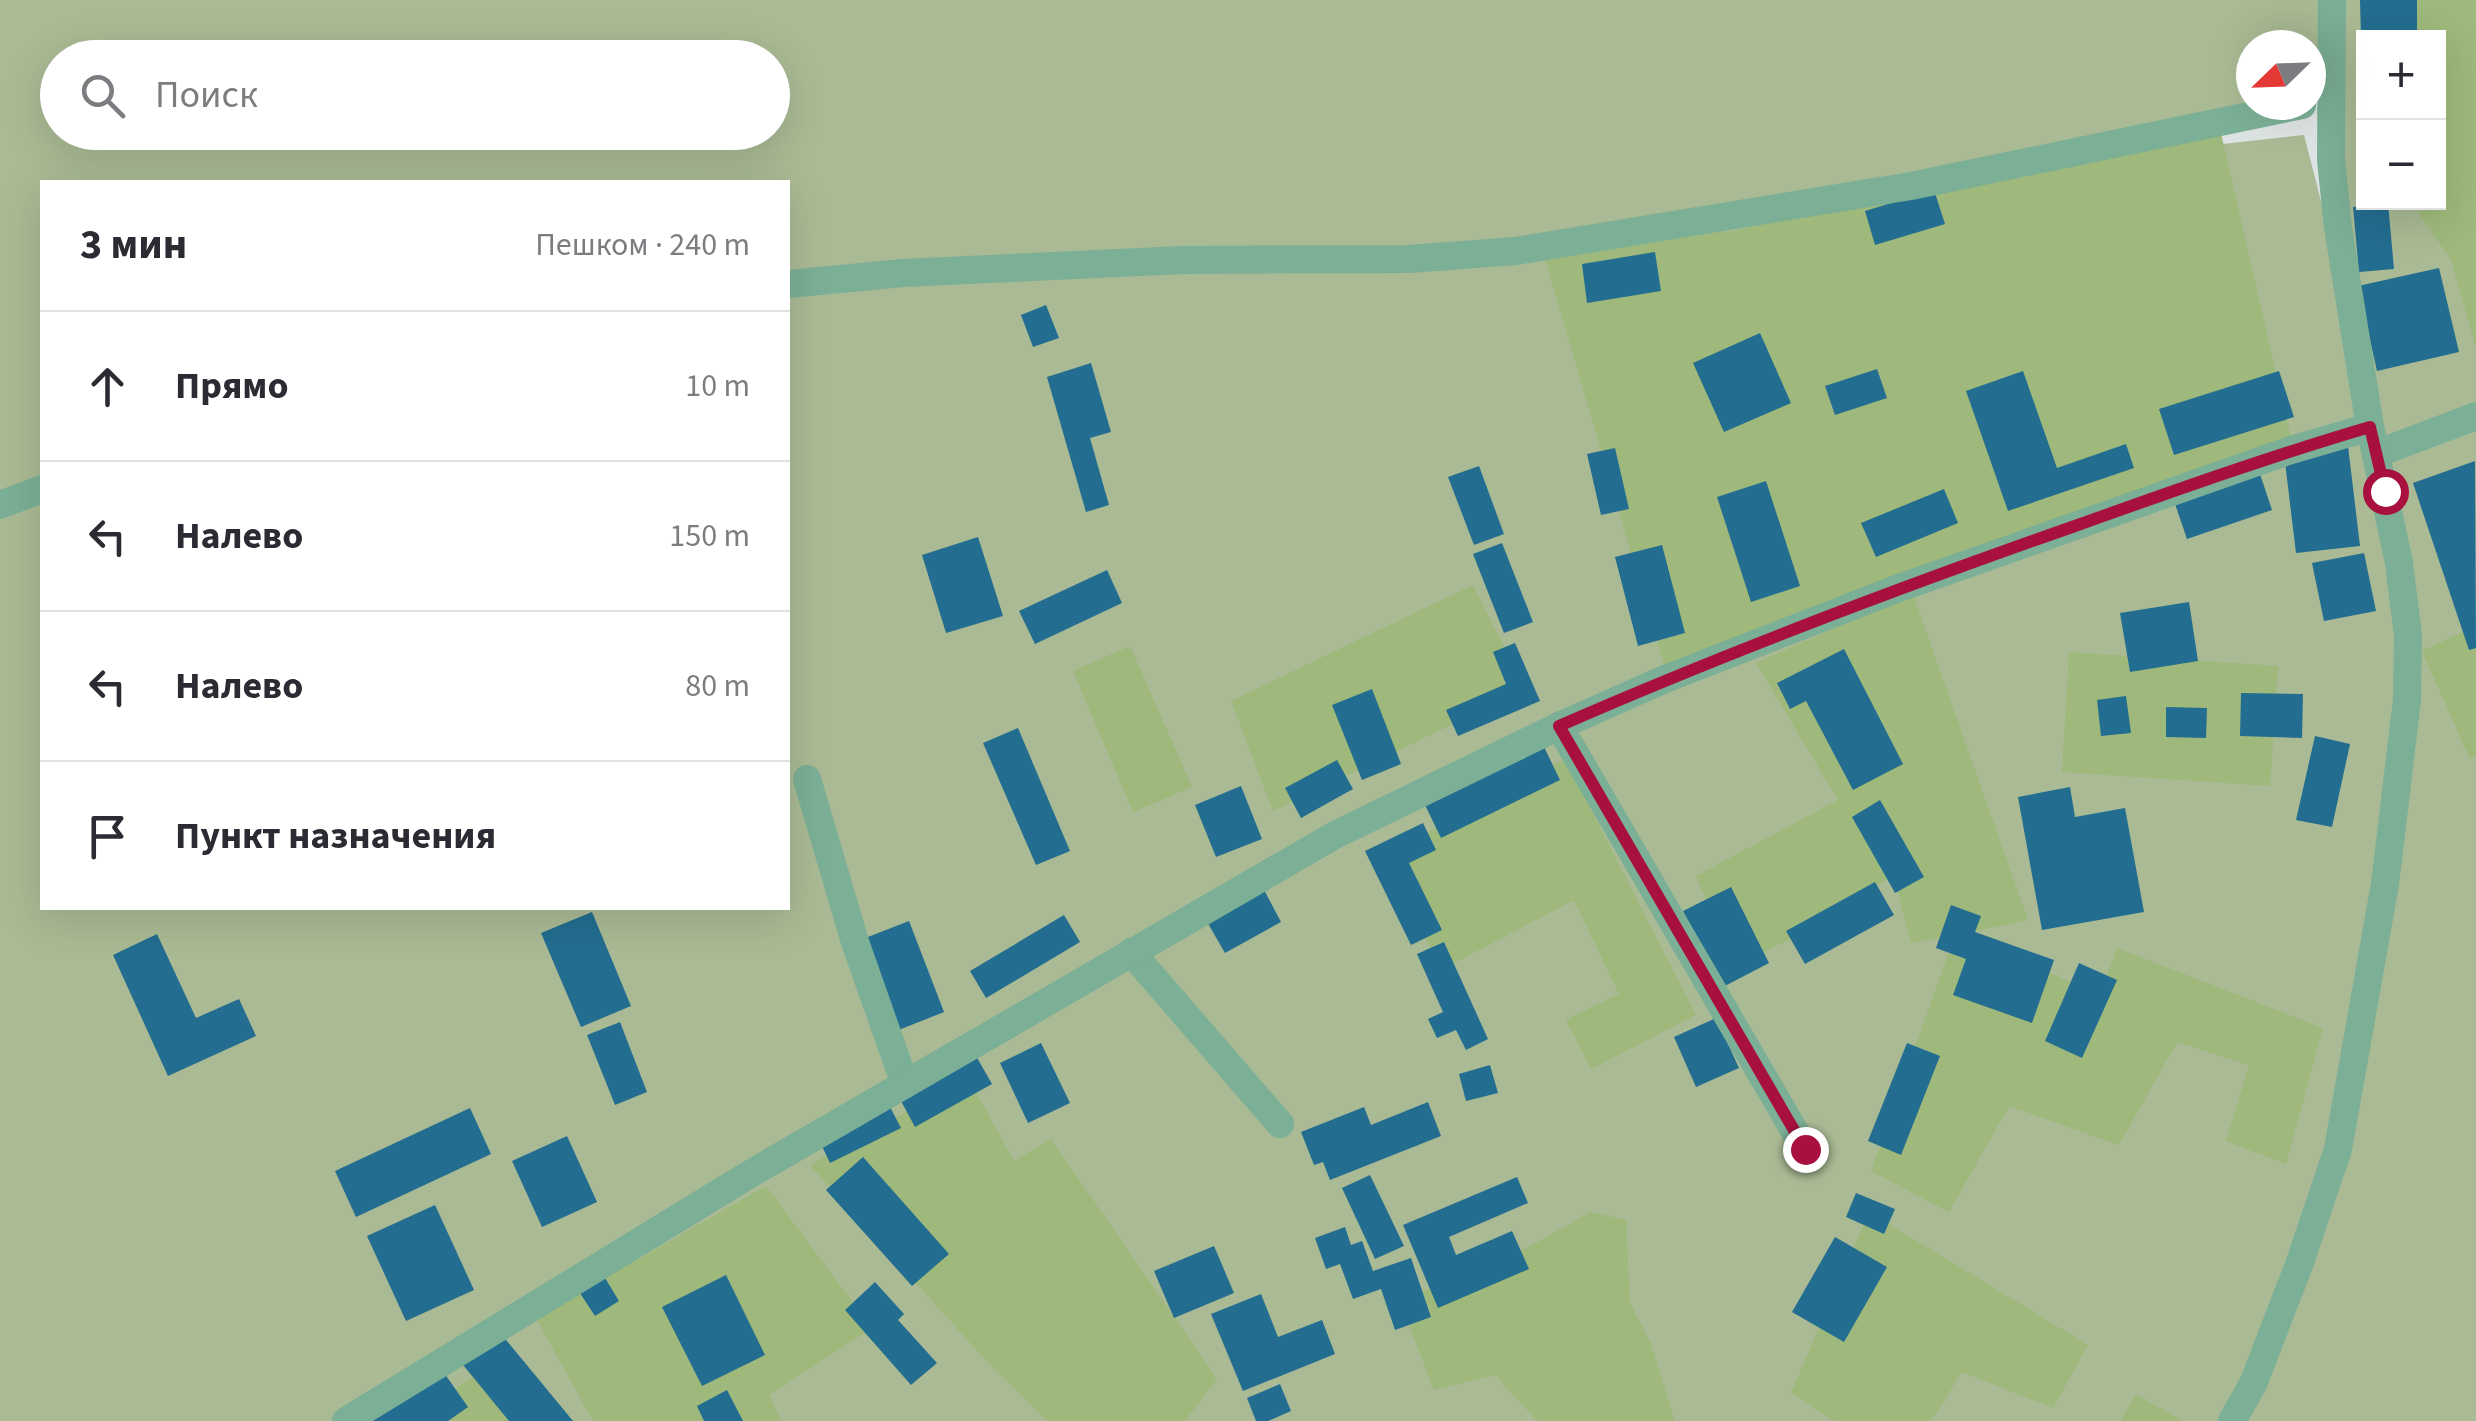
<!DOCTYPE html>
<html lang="ru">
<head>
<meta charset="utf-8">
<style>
  :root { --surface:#fff; --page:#f7f7f7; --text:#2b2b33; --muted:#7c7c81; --line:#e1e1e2 }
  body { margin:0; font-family:"Source Sans 3",sans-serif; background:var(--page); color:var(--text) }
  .controls { position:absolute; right:30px; top:30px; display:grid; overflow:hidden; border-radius:0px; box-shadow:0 10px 40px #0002 }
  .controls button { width:90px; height:90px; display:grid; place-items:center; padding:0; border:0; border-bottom:2px solid var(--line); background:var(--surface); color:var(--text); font:50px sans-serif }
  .compass { position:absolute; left:2236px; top:30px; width:90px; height:90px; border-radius:50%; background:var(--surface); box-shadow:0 10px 40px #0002; rotate:247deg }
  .stop { position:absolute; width:30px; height:30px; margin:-22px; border:8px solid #a8113f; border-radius:50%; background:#fff }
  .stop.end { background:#a8113f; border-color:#fff; box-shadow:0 2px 10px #0008 }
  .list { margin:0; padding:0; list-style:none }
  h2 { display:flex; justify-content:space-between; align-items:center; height:130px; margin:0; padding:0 40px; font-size:42px }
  h2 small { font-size:32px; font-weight:400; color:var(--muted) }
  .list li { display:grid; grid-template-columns:65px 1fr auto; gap:30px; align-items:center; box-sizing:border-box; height:150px; padding:0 40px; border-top:2px solid var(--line) }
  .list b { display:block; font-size:38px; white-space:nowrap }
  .list em { font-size:32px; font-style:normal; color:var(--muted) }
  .icon { flex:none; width:55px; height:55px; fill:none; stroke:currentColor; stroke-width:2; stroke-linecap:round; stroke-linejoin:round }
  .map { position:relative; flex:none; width:2476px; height:1421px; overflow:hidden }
  .search { position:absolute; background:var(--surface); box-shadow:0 10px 40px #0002; left:40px; top:40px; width:750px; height:110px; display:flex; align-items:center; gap:25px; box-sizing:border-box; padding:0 35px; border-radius:55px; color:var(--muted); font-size:38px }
  .panel { position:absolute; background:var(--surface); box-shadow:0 10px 40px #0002; left:40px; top:180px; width:750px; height:730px; border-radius:0px }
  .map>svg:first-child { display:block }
  .green { fill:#a9ba94; fill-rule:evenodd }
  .forest { fill:#9eb97b }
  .building { fill:#236d90 }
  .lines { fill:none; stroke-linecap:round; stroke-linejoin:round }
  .minor { stroke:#7baf96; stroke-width:28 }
  .tertiary { stroke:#7baf96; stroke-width:28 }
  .route { stroke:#a8113f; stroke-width:12 }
</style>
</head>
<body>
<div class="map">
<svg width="2476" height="1421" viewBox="0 0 2476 1421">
  <rect width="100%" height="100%" fill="#dde2e2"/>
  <path class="green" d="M0 0H2476V1421H0ZM2364 38H2438V202H2364ZM2251 45H2311V71L2334 45 2317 111 2340 275 2304 135 1963 173 2251 105ZM58 58H772V132H58ZM42 182H788V908H42Z"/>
  <g class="forest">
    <polygon points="2394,0 2476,0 2476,348 2451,260 2412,203 2438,202 2438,38 2391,38"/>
    <polygon points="2218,120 2292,443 1667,675 1542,249 1739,230 1946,175"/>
    <polygon points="1473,585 1525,689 1273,811 1231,701"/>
    <polygon points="1913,594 2028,920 1958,935 2100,994 2117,948 2323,1028 2286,1164 2226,1141 2249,1065 2177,1042 2119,1145 2009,1106 1949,1212 1871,1171 1955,935 1911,943 1893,875 1809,929 1734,968 1696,876 1838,800 1756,663"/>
    <polygon points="2476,626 2476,756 2470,759 2422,651"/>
    <polygon points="1130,646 1192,787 1133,812 1073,671"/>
    <polygon points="2069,652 2278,666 2270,786 2062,772"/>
    <polygon points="1565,759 1696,1015 1591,1069 1566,1020 1619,994 1574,900 1441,970 1387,854"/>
    <polygon points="968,1078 1014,1161 1051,1139 1217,1379 1185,1421 1047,1421 990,1365 810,1165"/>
    <polygon points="766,1186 872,1328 769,1395 781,1421 593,1421 536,1318"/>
    <polygon points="1591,1212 1626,1220 1630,1303 1651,1344 1675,1421 1537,1421 1495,1375 1434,1390 1399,1300 1505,1260"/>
    <polygon points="1869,1212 2088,1345 2053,1408 1962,1372 1931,1421 1834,1421 1791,1393"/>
    <polygon points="502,1356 541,1421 410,1421"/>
    <polygon points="2136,1395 2184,1421 2120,1421"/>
  </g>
  <g class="building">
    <polygon points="2360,0 2417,0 2417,38 2361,38"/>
    <polygon points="2360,85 2364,85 2364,132 2359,132"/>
    <polygon points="1934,190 1945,224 1875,245 1865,211"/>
    <polygon points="2388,203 2394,269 2359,272 2353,207"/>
    <polygon points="1655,252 1661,291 1587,303 1582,264"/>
    <polygon points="2439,268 2459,352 2377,371 2358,286"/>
    <polygon points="1046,305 1059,338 1033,347 1021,315"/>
    <polygon points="1760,333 1791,403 1724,432 1693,363"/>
    <polygon points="1091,363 1111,432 1090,438 1109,505 1086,512 1047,377"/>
    <polygon points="1877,369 1887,398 1835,415 1825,386"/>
    <polygon points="2023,371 2057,468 2126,444 2134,468 2008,511 1966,391"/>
    <polygon points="2279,371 2294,417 2174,455 2159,409"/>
    <polygon points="2348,446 2360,546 2296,553 2284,454"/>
    <polygon points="1615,448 1629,509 1601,515 1587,454"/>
    <polygon points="2475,461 2476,648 2469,650 2413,483"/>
    <polygon points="1479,466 1504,534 1474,545 1448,477"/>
    <polygon points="2258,468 2272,510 2187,539 2173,498"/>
    <polygon points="1766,481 1800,586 1751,602 1717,497"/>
    <polygon points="1944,489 1958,523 1876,557 1861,523"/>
    <polygon points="978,537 1003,616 946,633 922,555"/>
    <polygon points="1502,543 1533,622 1504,633 1473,554"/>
    <polygon points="1662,545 1685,633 1638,646 1615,557"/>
    <polygon points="2364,553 2376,611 2324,621 2312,563"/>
    <polygon points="1107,570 1122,603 1035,644 1019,611"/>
    <polygon points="2189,602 2198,661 2130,672 2120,613"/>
    <polygon points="1515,643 1540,701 1458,736 1446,710 1506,684 1493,652"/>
    <polygon points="1844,649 1903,764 1853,790 1806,701 1790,709 1777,683"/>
    <polygon points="1372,689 1401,764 1362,780 1332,705"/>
    <polygon points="2241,693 2303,694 2302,738 2240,736"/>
    <polygon points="2126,696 2131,733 2101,736 2097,700"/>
    <polygon points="2166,707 2207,708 2206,738 2166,737"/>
    <polygon points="1018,728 1070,851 1036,865 983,743"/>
    <polygon points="2315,736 2350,744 2332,827 2296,820"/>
    <polygon points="1544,747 1560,780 1441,838 1425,805"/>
    <polygon points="1337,760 1353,789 1301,818 1285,788"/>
    <polygon points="1241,786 1262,839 1216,857 1195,805"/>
    <polygon points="2070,787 2075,817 2125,808 2144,912 2042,930 2018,797"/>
    <polygon points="1880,800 1924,877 1895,893 1852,817"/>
    <polygon points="1423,823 1436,850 1409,863 1442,930 1411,945 1365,851"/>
    <polygon points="1875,882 1894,915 1805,964 1786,931"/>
    <polygon points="1731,887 1769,963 1721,988 1683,911"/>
    <polygon points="1263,888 1281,922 1225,953 1206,920"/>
    <polygon points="1951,905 1981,916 1975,932 2054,960 2032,1023 1953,995 1966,959 1936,948"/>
    <polygon points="592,912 631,1006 581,1027 541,933"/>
    <polygon points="1064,915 1080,942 986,998 970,971"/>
    <polygon points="909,921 944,1012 891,1033 855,942"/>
    <polygon points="157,934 196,1018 239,999 256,1036 168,1076 113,955"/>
    <polygon points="1444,942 1488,1039 1466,1050 1456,1030 1437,1038 1428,1019 1443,1012 1417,954"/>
    <polygon points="2079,963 2117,980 2082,1058 2045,1041"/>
    <polygon points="1716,1018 1739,1068 1696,1087 1674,1037"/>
    <polygon points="620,1022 647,1092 615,1105 587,1035"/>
    <polygon points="1041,1043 1070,1103 1028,1123 1000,1063"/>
    <polygon points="1907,1043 1940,1056 1901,1155 1868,1141"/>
    <polygon points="976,1056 992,1084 915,1127 900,1099"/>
    <polygon points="1490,1065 1498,1093 1466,1101 1459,1074"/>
    <polygon points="1428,1102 1441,1136 1330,1180 1323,1162 1314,1165 1301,1132 1364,1107 1371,1125"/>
    <polygon points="888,1103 901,1128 830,1163 818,1138"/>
    <polygon points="470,1108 491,1154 356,1217 335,1171"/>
    <polygon points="567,1136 597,1202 542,1227 512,1161"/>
    <polygon points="863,1157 949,1254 912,1286 826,1190"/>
    <polygon points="1370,1175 1404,1246 1375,1259 1342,1188"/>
    <polygon points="1517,1177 1528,1203 1449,1237 1456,1255 1512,1231 1529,1269 1438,1308 1403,1225"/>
    <polygon points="1856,1193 1895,1209 1884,1234 1846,1217"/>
    <polygon points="435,1205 474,1290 406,1321 367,1236"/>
    <polygon points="1345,1227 1351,1245 1362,1241 1373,1271 1411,1258 1431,1317 1395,1330 1381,1289 1353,1299 1340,1264 1326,1269 1315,1238"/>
    <polygon points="1835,1237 1887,1267 1844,1342 1792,1312"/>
    <polygon points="1214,1246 1234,1293 1174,1318 1154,1271"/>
    <polygon points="599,1268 619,1301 595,1316 574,1284"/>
    <polygon points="726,1275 765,1355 702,1386 662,1307"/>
    <polygon points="875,1282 904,1314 898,1320 937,1363 911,1385 845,1310"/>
    <polygon points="1261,1294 1278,1337 1322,1320 1335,1354 1243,1391 1211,1314"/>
    <polygon points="497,1329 573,1421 509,1421 459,1360"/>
    <polygon points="442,1370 468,1407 448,1421 366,1421"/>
    <polygon points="1280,1384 1291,1411 1268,1421 1256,1421 1247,1398"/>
    <polygon points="727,1390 743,1421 704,1421 697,1406"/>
  </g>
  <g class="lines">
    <g class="minor">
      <polyline points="788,284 903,273 1183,260 1409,259 1516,251 1911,186 2302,105"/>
      <polyline points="2376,454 2476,416"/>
      <polyline points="0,505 42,489"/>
      <polyline points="1559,726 1805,1149"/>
      <polyline points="807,779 855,942 905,1084"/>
      <polyline points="1131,952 1280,1124"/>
      <polyline points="346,1421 750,1174 1335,835 1559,726 1665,679 1899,588 2291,450 2370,427"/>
    </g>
    <polyline class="tertiary" points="2232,1421 2253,1384 2299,1265 2338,1149 2385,884 2407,700 2408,635 2399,563 2370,427 2338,227 2331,160 2332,0"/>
  </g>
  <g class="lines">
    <path class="route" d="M1805 1149 1559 726C1728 652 1901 587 2075 526 2173 491 2271 456 2370 427L2385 491"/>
  </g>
</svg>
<div class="controls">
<button>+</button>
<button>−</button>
</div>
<svg class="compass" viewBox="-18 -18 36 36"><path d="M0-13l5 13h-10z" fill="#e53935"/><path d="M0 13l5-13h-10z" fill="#7c7c81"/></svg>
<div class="stop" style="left:2385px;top:491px"></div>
<div class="stop end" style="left:1805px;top:1149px"></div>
<div class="search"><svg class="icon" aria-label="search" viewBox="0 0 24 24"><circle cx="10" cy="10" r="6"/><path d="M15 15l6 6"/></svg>Поиск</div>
<section class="panel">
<h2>3 мин<small>Пешком · 240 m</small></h2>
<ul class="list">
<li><svg class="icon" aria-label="ahead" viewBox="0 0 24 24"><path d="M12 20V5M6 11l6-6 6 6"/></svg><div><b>Прямо</b></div><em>10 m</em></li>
<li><svg class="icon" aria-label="left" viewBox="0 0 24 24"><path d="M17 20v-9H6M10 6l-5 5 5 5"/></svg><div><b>Налево</b></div><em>150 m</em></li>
<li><svg class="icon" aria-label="left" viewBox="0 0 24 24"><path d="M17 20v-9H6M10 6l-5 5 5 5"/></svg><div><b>Налево</b></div><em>80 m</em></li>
<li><svg class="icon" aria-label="arrive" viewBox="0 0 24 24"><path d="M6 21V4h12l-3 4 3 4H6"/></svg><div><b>Пункт назначения</b></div></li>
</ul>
</section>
</div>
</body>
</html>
